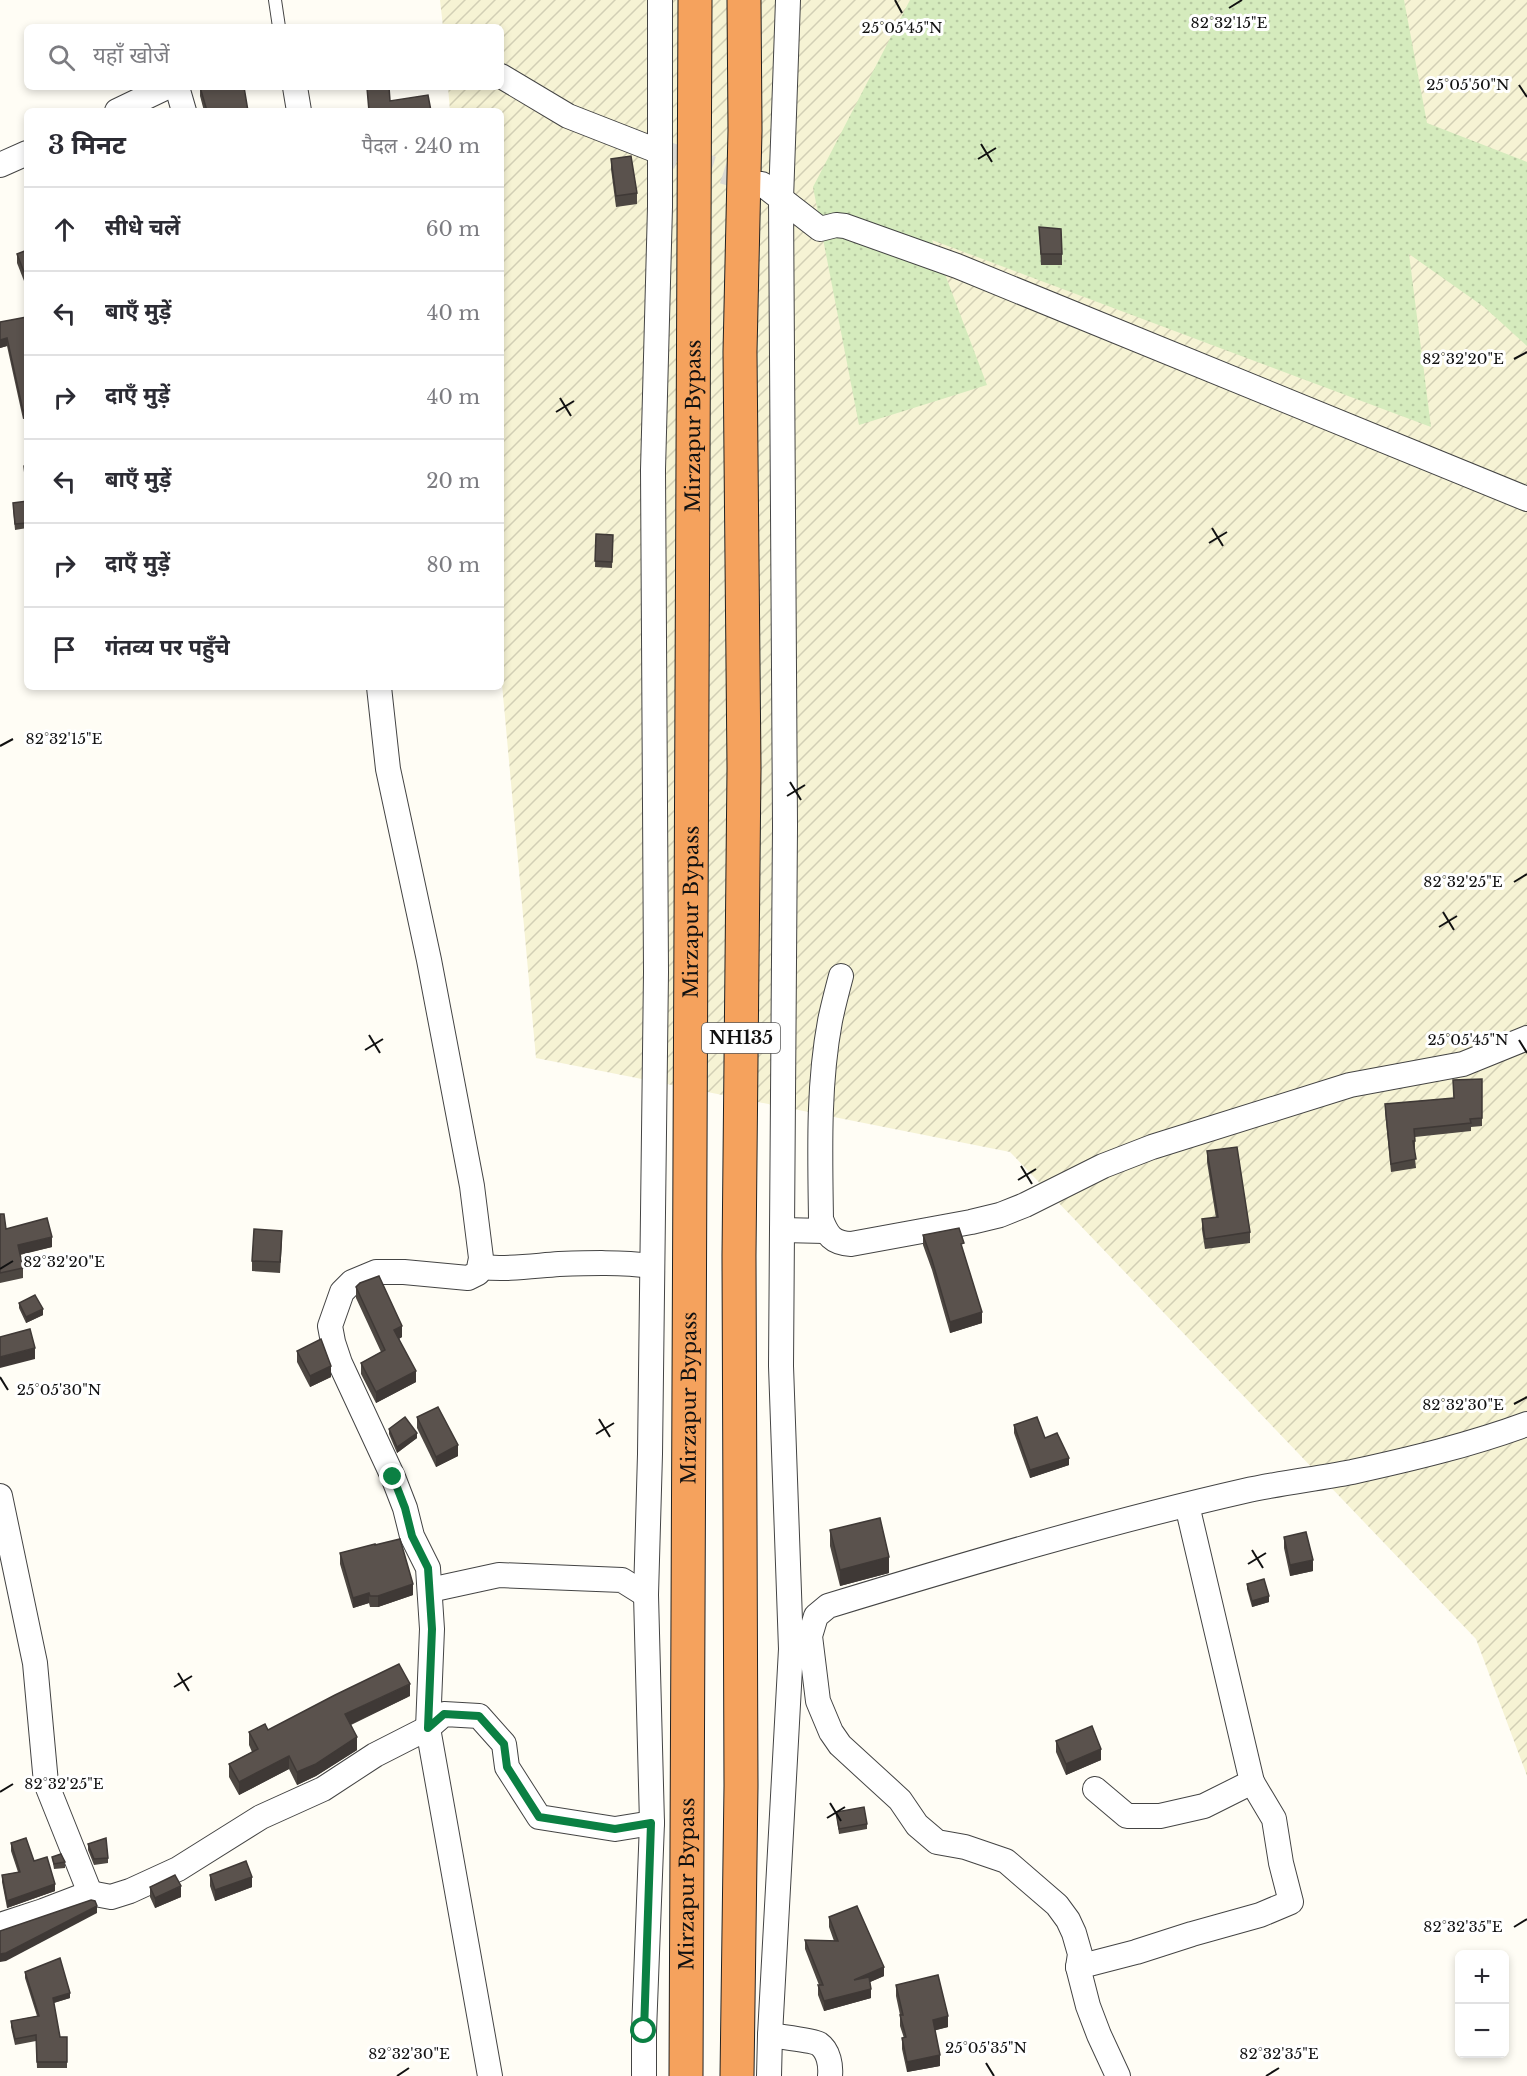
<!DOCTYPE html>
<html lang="hi">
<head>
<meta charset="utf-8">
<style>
  :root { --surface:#fff; --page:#f2f2f3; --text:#2b2b33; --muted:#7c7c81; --line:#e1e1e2 }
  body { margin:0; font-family:"Libre Baskerville","Noto Sans Devanagari",serif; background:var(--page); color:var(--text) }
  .controls { position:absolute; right:18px; bottom:18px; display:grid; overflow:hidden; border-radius:9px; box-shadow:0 3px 9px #0003 }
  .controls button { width:54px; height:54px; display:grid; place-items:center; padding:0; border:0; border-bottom:2px solid var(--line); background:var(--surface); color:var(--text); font:30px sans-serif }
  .stop { position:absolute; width:18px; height:18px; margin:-14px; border:4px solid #0b8043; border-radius:50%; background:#fff }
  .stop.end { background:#0b8043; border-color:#fff; box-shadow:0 2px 6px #0008 }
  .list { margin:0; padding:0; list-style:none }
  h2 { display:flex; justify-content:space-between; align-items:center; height:78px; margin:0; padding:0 24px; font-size:26px }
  h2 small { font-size:20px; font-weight:400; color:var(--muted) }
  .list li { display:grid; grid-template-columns:39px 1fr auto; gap:18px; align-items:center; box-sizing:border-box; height:84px; padding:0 24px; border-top:2px solid var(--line) }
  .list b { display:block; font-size:22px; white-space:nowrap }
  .list em { font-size:20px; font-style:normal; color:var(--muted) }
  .icon { flex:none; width:33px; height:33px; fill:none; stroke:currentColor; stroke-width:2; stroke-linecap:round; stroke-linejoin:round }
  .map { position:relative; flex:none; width:1527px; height:2076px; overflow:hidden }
  .search { position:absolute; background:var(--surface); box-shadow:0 3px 9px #0003; left:24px; top:24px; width:480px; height:66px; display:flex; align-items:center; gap:15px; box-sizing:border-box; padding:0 21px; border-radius:9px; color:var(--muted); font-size:22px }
  .panel { position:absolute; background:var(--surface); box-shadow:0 3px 9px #0003; left:24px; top:108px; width:480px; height:582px; border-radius:9px }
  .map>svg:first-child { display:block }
  .farmland { fill:url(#farmland-furrows) }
  .grass { fill:url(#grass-dots) }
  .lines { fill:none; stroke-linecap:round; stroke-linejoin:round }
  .street-tunnel { stroke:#dbdad3; stroke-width:24; stroke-dasharray:24 12; stroke-linecap:butt }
  .lane-casing { stroke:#444; stroke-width:14 }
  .street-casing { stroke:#444; stroke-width:26 }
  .highway-casing { stroke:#222; stroke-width:35 }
  .lane { stroke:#fff; stroke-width:12 }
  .street { stroke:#fff; stroke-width:24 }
  .highway { stroke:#f5a25d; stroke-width:33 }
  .wall { fill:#4d4742 }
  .shaded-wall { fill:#3f3936 }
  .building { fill:#5a524d; stroke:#3f3936; stroke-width:1.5 }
  .route { stroke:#0b8043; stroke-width:8 }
  .ticks { fill:none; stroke:#111; stroke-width:2 }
  .labels { text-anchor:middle; stroke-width:6; stroke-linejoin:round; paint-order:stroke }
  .shield { fill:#fff; stroke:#585858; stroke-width:1.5 }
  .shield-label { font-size:18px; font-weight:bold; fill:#111 }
  .street-label { font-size:20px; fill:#111; stroke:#fff }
  .ticks-label { font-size:15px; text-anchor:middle; fill:#111; stroke:#fff; stroke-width:6; stroke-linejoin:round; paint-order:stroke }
</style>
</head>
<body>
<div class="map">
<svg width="1527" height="2076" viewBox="0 0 1527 2076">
  <defs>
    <pattern id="farmland-furrows" width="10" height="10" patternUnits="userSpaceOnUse" patternTransform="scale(1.5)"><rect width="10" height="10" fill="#f6f3d4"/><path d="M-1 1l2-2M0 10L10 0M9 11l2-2" fill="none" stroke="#d2cfb5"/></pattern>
    <pattern id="grass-dots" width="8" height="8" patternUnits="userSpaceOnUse" patternTransform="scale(1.5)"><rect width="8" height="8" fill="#d5ebbd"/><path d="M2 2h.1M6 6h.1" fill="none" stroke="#b6c8a1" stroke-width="1.8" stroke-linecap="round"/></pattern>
  </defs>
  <rect width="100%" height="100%" fill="#fffdf5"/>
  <polygon class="farmland" points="440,0 1527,0 1527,1776 1476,1639 1010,1152 536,1058 501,673 501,111 450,111 448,87 501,87 501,27 443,27"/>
  <polygon class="grass" points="910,0 1404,0 1427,123 1527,162 1527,346 1484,307 1409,254 1431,427 932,240 987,385 859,425 813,187"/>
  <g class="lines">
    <polyline class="street-tunnel" points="655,150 759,183"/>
    <g class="lane-casing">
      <polyline id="lane" points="275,0 279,27"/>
    </g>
    <g class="street-casing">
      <g id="street">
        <polyline points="501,76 568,116 655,150"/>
        <polyline points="177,87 184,111"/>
        <polyline points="295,87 299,111"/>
        <polyline points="117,111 167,87"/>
        <polyline points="0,165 27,153"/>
        <polyline points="762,184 820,229 836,225 845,226 957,266 1527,499"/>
        <polyline points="379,687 388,769 429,960 472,1186 481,1258 478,1273 468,1278 404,1272 376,1272 352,1282 342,1292 330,1326 333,1342 340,1363 393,1477 405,1508 412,1536 428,1568 432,1629 428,1728 490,2076"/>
        <path d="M841 976C837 991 833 1006 830 1021 818 1085 820 1153 821 1219 827 1235 832 1243 851 1244L971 1222 1000 1215 1025 1205 1103 1166 1152 1147 1350 1085 1463 1064 1527 1038"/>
        <polyline points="782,1230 825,1231"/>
        <path d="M481 1267C507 1270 532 1266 559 1264 590 1263 621 1262 652 1266"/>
        <polyline points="0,1496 35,1663 46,1783 90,1893"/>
        <polyline points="430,1590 499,1575 622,1580 646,1595"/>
        <polyline points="1095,1789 1127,1816 1160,1816 1204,1806 1252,1782 1187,1505"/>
        <polyline points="0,1925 43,1911 90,1893 111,1897 130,1891 178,1869 261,1817 323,1789 375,1755 428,1728 444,1714 479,1716 504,1744 507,1767 539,1817 615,1829 652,1823"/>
        <polyline points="1078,1967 1136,1952 1192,1934 1260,1915 1291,1902 1281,1863 1274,1819 1252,1782"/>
        <path d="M770 2035C780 2037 812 2040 819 2044 829 2051 831 2066 830 2076"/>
        <polyline points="644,2076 644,2031 652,1823 646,1595 650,1454 656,972 653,470 660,207 660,0"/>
        <polyline points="769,2076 770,2035 791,1649 781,1366 785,826 781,199 788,0"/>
        <path d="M1118 2076 1099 2035 1088 2006 1078 1967 1080 1954 1074 1933 1068 1920 1057 1905 1006 1861 965 1847 937 1842 917 1825 900 1800 840 1745 831 1732 818 1701 810 1636 816 1616 828 1606C966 1564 1104 1523 1244 1491 1280 1483 1316 1479 1352 1472 1411 1459 1470 1445 1527 1424"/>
      </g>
    </g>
    <g class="highway-casing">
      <g id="highway">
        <path id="s1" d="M686 2076 695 0"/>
        <polyline points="737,2076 741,1786 739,1256 744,768 740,352 745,130 744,0"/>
      </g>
    </g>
    <use href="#lane" class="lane"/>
    <use href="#street" class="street"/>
    <use href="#highway" class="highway"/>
  </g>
  <g class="wall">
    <polygon points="200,87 248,111 204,111 200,96"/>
    <polygon points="611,159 637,193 637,204 616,207 611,169"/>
    <polygon points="1039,227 1062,254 1062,265 1041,265"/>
    <polygon points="27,250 24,281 17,263 17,254"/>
    <polygon points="27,317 27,417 23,419 7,346 0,348 0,322"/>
    <polygon points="27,501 27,528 15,530 13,508"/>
    <polygon points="596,534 613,535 612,568 595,567"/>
    <polygon points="1385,1104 1482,1118 1482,1126 1471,1127 1471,1131 1415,1137 1415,1149 1414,1149 1416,1168 1391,1172 1385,1112"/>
    <polygon points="1207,1151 1250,1232 1250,1243 1205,1249 1202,1230 1202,1219 1216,1218 1207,1162"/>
    <polygon points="0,1214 6,1229 52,1247 20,1255 23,1268 23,1278 0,1283"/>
    <polygon points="923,1235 964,1253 982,1323 950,1333 932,1270 923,1245"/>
    <polygon points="282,1242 280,1273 252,1271 252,1261"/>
    <polygon points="356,1287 402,1337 399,1339 416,1382 376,1403 361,1374 361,1363 381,1352 356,1298"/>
    <polygon points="19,1303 43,1315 26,1323 19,1308"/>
    <polygon points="297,1351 331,1377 310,1387 297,1362"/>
    <polygon points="417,1417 458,1456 436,1467 417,1428"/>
    <polygon points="1014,1425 1069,1465 1030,1478 1014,1433"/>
    <polygon points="389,1429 417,1438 397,1453 389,1434"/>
    <polygon points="830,1530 889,1573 840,1586 830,1546"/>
    <polygon points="1284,1537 1313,1571 1290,1576 1284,1548"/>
    <polygon points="340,1553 413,1595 378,1607 370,1607 369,1603 353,1608 340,1564"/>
    <polygon points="1247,1584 1269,1602 1252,1607 1247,1589"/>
    <polygon points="410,1696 351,1725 357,1750 316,1776 297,1785 289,1769 239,1795 229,1777 229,1764 252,1752 249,1745 249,1732 268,1730"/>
    <polygon points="1056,1741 1101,1760 1066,1775 1056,1752"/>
    <polygon points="836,1812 867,1824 867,1829 839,1834"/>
    <polygon points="11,1843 34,1861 55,1891 7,1908 2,1882 2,1875 18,1872 11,1851"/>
    <polygon points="88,1844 108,1858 108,1863 94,1865 88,1850"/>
    <polygon points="52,1857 65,1862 65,1868 54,1869"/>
    <polygon points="210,1875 252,1887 215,1901 210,1886"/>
    <polygon points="150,1887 181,1897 155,1908 150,1897"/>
    <polygon points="829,1917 884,1976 870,1982 871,1998 824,2011 818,1995 818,1985 819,1985 805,1949 805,1940 834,1941 829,1927"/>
    <polygon points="25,1972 70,1998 54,2003 60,2037 67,2037 67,2068 37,2068 36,2041 15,2045 11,2027 11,2021 37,2016 25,1978"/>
    <polygon points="896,1985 948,2027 935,2030 940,2066 907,2072 902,2049 902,2038 904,2038 900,2026 900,2015 896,1996"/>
  </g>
  <g class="shaded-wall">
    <polygon points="27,271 27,279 24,281 24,272"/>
    <polygon points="7,338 7,346 0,348 0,340"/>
    <polygon points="27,408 27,417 23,419 23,411"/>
    <polygon points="52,1237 52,1247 18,1255 18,1245"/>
    <polygon points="43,1309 43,1315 26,1323 26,1317"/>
    <polygon points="982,1312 982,1323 950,1333 950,1322"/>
    <polygon points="402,1326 402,1337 394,1341 394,1330"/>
    <polygon points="35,1348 35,1359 0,1368 0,1357"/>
    <polygon points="331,1366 331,1377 310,1387 310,1376"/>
    <polygon points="416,1371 416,1382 376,1403 376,1392"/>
    <polygon points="417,1433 417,1438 397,1453 397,1447"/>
    <polygon points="458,1445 458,1456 436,1467 436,1457"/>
    <polygon points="1069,1458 1069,1465 1030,1478 1030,1470"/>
    <polygon points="889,1557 889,1573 840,1586 840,1570"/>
    <polygon points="1313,1560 1313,1571 1290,1576 1290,1565"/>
    <polygon points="413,1584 413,1595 378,1607 378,1596"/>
    <polygon points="369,1593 369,1603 353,1608 353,1598"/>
    <polygon points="1269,1596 1269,1602 1252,1607 1252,1601"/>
    <polygon points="410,1684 410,1696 345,1727 345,1714"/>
    <polygon points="357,1737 357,1750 316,1776 297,1785 297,1772"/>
    <polygon points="1101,1749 1101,1760 1066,1775 1066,1764"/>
    <polygon points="289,1756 289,1769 239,1795 239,1782"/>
    <polygon points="252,1877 252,1887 215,1901 215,1890"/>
    <polygon points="55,1884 55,1891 7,1908 7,1901"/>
    <polygon points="181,1886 181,1897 155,1908 155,1898"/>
    <polygon points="97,1906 97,1913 6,1961 0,1962 0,1954"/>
    <polygon points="884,1967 884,1976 854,1989 854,1980"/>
    <polygon points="871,1989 871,1998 824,2011 824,2001"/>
    <polygon points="70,1993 70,1998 53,2003 53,1998"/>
    <polygon points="948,2016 948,2027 933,2031 933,2020"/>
    <polygon points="940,2055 940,2066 907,2072 907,2062"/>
  </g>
  <g class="building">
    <polygon points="200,87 244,87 248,111 207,111"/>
    <polygon points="377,87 389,87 390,101 428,95 431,111 369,111 367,88"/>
    <polygon points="631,156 637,193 616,196 611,159"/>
    <polygon points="1039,227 1061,229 1062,254 1041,254"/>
    <polygon points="27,250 27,271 24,272 17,254"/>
    <polygon points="27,317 27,408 23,411 7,338 0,340 0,322"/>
    <polygon points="27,465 27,491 24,466"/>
    <polygon points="27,501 27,523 15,524 13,503"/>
    <polygon points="596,534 613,535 612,562 595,561"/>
    <polygon points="1482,1079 1482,1118 1470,1119 1471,1123 1414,1129 1415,1141 1413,1141 1416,1159 1391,1164 1385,1104 1454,1098 1453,1080"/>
    <polygon points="1237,1147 1250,1232 1205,1239 1202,1219 1218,1217 1207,1151"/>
    <polygon points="0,1214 4,1214 6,1229 47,1218 52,1237 18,1245 23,1268 0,1273"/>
    <polygon points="959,1228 964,1243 961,1244 982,1312 950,1322 932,1260 923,1235"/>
    <polygon points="254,1229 282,1231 280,1262 252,1261"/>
    <polygon points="379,1276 402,1326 394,1330 416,1371 376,1392 361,1363 385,1350 356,1287 360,1283"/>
    <polygon points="35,1295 43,1309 26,1317 19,1303"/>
    <polygon points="30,1329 35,1348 0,1357 0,1337"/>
    <polygon points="321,1339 331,1366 310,1376 297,1351"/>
    <polygon points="438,1407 458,1445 436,1457 417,1417"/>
    <polygon points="405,1417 417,1433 397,1447 389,1429"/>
    <polygon points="1037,1417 1045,1438 1057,1433 1069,1458 1030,1470 1014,1425"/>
    <polygon points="880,1518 889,1557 840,1570 830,1530"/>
    <polygon points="1306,1532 1313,1560 1290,1565 1284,1537"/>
    <polygon points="400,1539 413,1584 378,1596 370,1596 369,1593 353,1598 340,1553 375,1544 375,1545"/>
    <polygon points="1264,1579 1269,1596 1252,1601 1247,1584"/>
    <polygon points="399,1664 410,1684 345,1714 357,1737 316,1764 297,1772 289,1756 239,1782 229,1764 258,1749 249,1732 265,1724 268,1730 335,1695"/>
    <polygon points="1092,1726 1101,1749 1066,1764 1056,1741"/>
    <polygon points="864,1807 867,1824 839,1829 836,1812"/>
    <polygon points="26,1838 34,1861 47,1857 55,1884 7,1901 2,1875 20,1872 11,1843"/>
    <polygon points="106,1838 108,1858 94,1859 88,1844"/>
    <polygon points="61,1854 65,1862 54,1864 52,1857"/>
    <polygon points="246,1861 252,1877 215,1890 210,1875"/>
    <polygon points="175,1875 181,1886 155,1898 150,1887"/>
    <polygon points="91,1900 95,1901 97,1906 6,1953 0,1954 0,1931"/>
    <polygon points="857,1906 884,1967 854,1980 869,1977 871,1989 824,2001 818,1985 823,1985 805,1940 838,1941 829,1917"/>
    <polygon points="60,1958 70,1993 53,1998 60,2037 67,2037 67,2062 37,2062 36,2035 15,2039 11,2021 39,2016 25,1972"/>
    <polygon points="938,1975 948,2016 933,2020 940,2055 907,2062 902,2038 906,2037 900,2015 903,2015 896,1985"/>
  </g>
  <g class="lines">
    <polyline class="route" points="393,1477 405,1508 412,1536 428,1568 432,1629 428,1728 444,1714 479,1716 504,1744 507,1767 539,1817 615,1829 651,1823 644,2031"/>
  </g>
  <path class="ticks" d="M895 0 902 13M1229 8 1242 0M1519 85 1527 97M981 144 992 162M978 159 996 148M1514 359 1527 352M560 398 571 416M556 412 574 401M1212 528 1223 546M1209 543 1227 532M0 746 13 739M790 782 801 800M787 796 805 785M1514 882 1527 874M1443 912 1454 930M1439 927 1457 916M369 1035 380 1053M1519 1040 1527 1053M365 1050 383 1039M1021 1166 1032 1184M1018 1180 1036 1169M0 1269 13 1261M0 1377 8 1390M1514 1404 1527 1397M599 1419 610 1437M596 1434 614 1423M1252 1550 1263 1568M1248 1564 1266 1553M178 1673 189 1691M174 1687 192 1676M0 1792 13 1784M830 1803 841 1821M827 1818 845 1807M1514 1927 1527 1919M986 2063 994 2076M397 2076 409 2068M1266 2076 1279 2068"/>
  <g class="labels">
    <rect class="shield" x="702" y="1023" width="78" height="30" rx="4.5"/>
    <g class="shield-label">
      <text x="741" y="1044">NH135</text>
    </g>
    <g class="street-label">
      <text dy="7" stroke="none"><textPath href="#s1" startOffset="1650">Mirzapur Bypass</textPath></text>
      <text dy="7" stroke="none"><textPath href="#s1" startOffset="1164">Mirzapur Bypass</textPath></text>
      <text dy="7" stroke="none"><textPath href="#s1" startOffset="678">Mirzapur Bypass</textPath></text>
      <text dy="7" stroke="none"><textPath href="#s1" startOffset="192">Mirzapur Bypass</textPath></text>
    </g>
  </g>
  <g class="ticks-label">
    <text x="1229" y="28">82°32'15"E</text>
    <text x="902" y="33">25°05'45"N</text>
    <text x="1468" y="90">25°05'50"N</text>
    <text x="1463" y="364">82°32'20"E</text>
    <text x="64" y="744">82°32'15"E</text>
    <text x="1463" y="887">82°32'25"E</text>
    <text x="1468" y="1045">25°05'45"N</text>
    <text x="64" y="1267">82°32'20"E</text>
    <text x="59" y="1395">25°05'30"N</text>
    <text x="1463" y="1410">82°32'30"E</text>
    <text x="64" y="1789">82°32'25"E</text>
    <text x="1463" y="1932">82°32'35"E</text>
    <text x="986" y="2053">25°05'35"N</text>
    <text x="409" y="2059">82°32'30"E</text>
    <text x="1279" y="2059">82°32'35"E</text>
  </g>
</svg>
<div class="controls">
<button>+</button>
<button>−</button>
</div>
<div class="stop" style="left:644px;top:2031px"></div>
<div class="stop end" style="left:393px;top:1477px"></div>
<div class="search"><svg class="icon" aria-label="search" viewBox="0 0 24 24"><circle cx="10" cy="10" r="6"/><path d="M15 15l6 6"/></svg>यहाँ खोजें</div>
<section class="panel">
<h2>3 मिनट<small>पैदल · 240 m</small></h2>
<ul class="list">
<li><svg class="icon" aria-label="ahead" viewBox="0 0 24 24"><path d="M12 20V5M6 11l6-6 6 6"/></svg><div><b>सीधे चलें</b></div><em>60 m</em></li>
<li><svg class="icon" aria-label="left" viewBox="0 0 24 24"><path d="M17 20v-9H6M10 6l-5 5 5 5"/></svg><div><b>बाएँ मुड़ें</b></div><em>40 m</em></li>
<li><svg class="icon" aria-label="right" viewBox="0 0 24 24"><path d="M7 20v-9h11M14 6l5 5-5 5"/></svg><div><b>दाएँ मुड़ें</b></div><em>40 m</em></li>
<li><svg class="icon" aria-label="left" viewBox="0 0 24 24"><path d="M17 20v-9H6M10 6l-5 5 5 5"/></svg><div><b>बाएँ मुड़ें</b></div><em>20 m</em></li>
<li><svg class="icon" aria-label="right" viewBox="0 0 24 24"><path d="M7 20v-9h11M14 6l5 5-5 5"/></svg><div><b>दाएँ मुड़ें</b></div><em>80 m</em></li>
<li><svg class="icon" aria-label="arrive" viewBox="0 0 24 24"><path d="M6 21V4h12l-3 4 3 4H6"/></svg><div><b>गंतव्य पर पहुँचे</b></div></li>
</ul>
</section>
</div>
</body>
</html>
